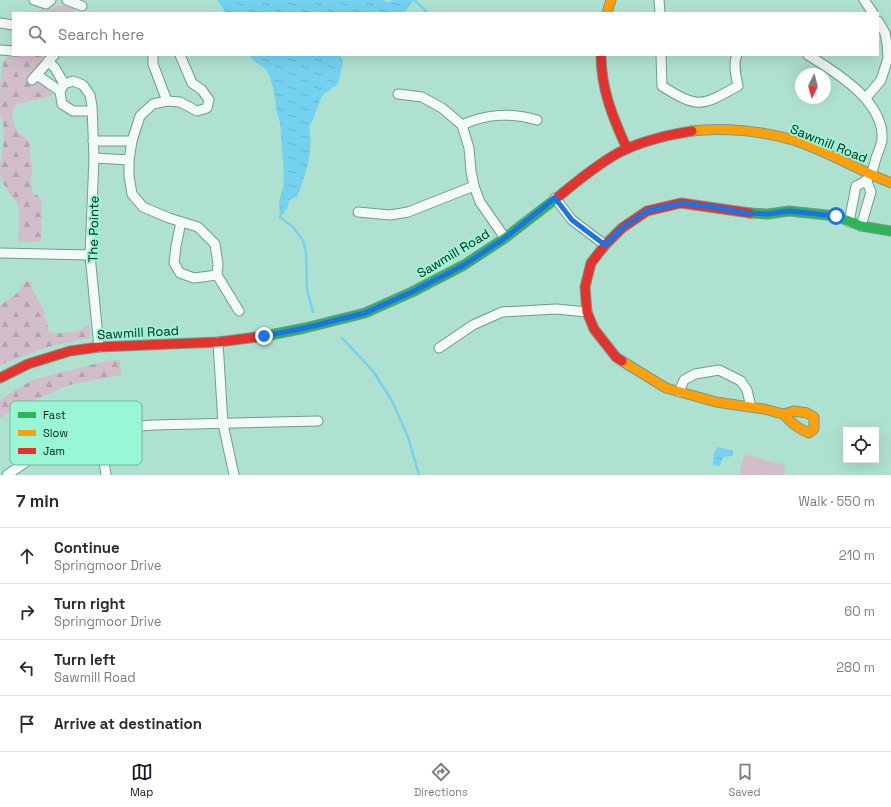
<!DOCTYPE html>
<html lang="en">
<head>
<meta charset="utf-8">
<style>
  :root { --surface:#fff; --page:#f7f7f7; --text:#2b2b33; --muted:#7c7c81; --line:#e1e1e2; --accent:#111827 }
  body { margin:0; font-family:"Space Grotesk",sans-serif; background:var(--page); color:var(--text) }
  .controls { position:absolute; right:12px; bottom:12px; display:grid; overflow:hidden; border-radius:0px; box-shadow:0 4px 16px #0002 }
  .controls button { width:36px; height:36px; display:grid; place-items:center; padding:0; border:0; border-bottom:1px solid var(--line); background:var(--surface); color:var(--text); font:20px sans-serif }
  .compass { position:absolute; left:795px; top:68px; width:36px; height:36px; border-radius:50%; background:var(--surface); box-shadow:0 4px 16px #0002; rotate:186deg }
  .stop { position:absolute; width:12px; height:12px; margin:-9px; border:3px solid #1a73e8; border-radius:50%; background:#fff }
  .stop.end { background:#1a73e8; border-color:#fff; box-shadow:0 1px 4px #0008 }
  .list { margin:0; padding:0; list-style:none }
  h2 { display:flex; justify-content:space-between; align-items:center; height:52px; margin:0; padding:0 16px; font-size:17px }
  h2 small { font-size:13px; font-weight:400; color:var(--muted) }
  .list li { display:grid; grid-template-columns:26px 1fr auto; gap:12px; align-items:center; box-sizing:border-box; height:56px; padding:0 16px; border-top:1px solid var(--line) }
  .list b { display:block; font-size:15px; white-space:nowrap }
  .list p { margin:0; font-size:13px; white-space:nowrap; color:var(--muted) }
  .list em { font-size:13px; font-style:normal; color:var(--muted) }
  .icon { flex:none; width:22px; height:22px; fill:none; stroke:currentColor; stroke-width:2; stroke-linecap:round; stroke-linejoin:round }
  .map { position:relative; flex:none; width:891px; height:475px; overflow:hidden }
  .search { position:absolute; background:var(--surface); box-shadow:0 4px 16px #0002; left:12px; right:12px; top:12px; height:44px; display:flex; align-items:center; gap:10px; box-sizing:border-box; padding:0 14px; border-radius:0px; color:var(--muted); font-size:15px }
  .sheet { height:276px; background:var(--surface) }
  nav { display:flex; justify-content:space-around; align-items:center; box-sizing:border-box; height:56px; border-top:1px solid var(--line); background:var(--surface); font-size:11px; color:var(--muted) }
  nav a { display:grid; justify-items:center; gap:2px }
  nav .on { color:var(--accent) }
  .map>svg:first-child { display:block }
  .forest { fill:url(#forest-firs) }
  .pitch { fill:#d2bdca }
  .water { fill:url(#water-ripples) }
  .lines { fill:none; stroke-linecap:round; stroke-linejoin:round }
  .stream { stroke:#74d2f0; stroke-width:2.5 }
  .street-casing { stroke:#719c8f; stroke-width:11 }
  .fast-casing { stroke:#719c8f; stroke-width:11 }
  .slow-casing { stroke:#719c8f; stroke-width:11 }
  .jam-casing { stroke:#719c8f; stroke-width:11 }
  .street { stroke:#f3faf8; stroke-width:9 }
  .fast { stroke:#30b455; stroke-width:9 }
  .slow { stroke:#ff9f0a; stroke-width:9 }
  .jam { stroke:#e5322d; stroke-width:9 }
  .route { stroke:#1a73e8; stroke-width:5 }
  .labels { text-anchor:middle; stroke-width:4; stroke-linejoin:round; paint-order:stroke }
  .street-label { font-size:13px; fill:#022017; stroke:#99f7d6 }
  .key { fill:#99f7d6; stroke:#6cb69d; stroke-width:1 }
  .key-label { font-size:11px; fill:#022017 }
</style>
</head>
<body>
<div class="map">
<svg width="891" height="475" viewBox="0 0 891 475">
  <defs>
    <pattern id="forest-firs" width="22" height="20" patternUnits="userSpaceOnUse"><rect width="22" height="20" fill="#d2bdca"/><path d="M5 1l3.5 6h-7zM16 11l3.5 6h-7z" fill="#b3a2ad"/></pattern>
    <pattern id="water-ripples" width="26" height="14" patternUnits="userSpaceOnUse"><rect width="26" height="14" fill="#74d2f0"/><path d="M2 4q2-2 4 0t4 0M15 11q2-2 4 0t4 0" fill="none" stroke="#63b4cd"/></pattern>
  </defs>
  <rect width="100%" height="100%" fill="#afe1d0"/>
  <g class="forest">
    <polygon points="62,5 74,8 73,13 37,13 39,10 48,10"/>
    <path d="M17 55H48L26 80 51 86 52 96 17 104 12 112 14 125 19 133 29 141 32 171 30 180 33 192 39 197 42 202 41 242H18C19 230 22 213 16 202 10 193 1 184 0 173 0 154 9 133 0 115 0 102 0 66 5 59 8 56 14 56 17 55Z"/>
    <path d="M29 280 31 282 32 289 43 308 49 332C60 334 71 333 81 330L82 328 89 324 90 338 47 347 0 365V306C5 300 13 298 18 292 23 288 23 283 29 280Z"/>
    <polygon points="120,360 121,375 69,385 11,411 0,418 0,400 32,380 106,361"/>
  </g>
  <polygon class="pitch" points="748,455 784,465 785,468 784,475 740,475 739,473 744,456"/>
  <g class="water">
    <polygon points="217,0 383,0 388,2 393,0 414,0 404,13 226,13"/>
    <path d="M249 55H340L343 61 338 84 324 94 320 100 313 120 309 127C314 151 306 174 297 197L289 200 287 209 280 217 279 201 283 188 284 174 280 123C274 107 276 87 267 71 264 65 255 65 249 55Z"/>
    <polygon points="718,447 733,451 733,456 723,457 720,466 713,465 714,453"/>
  </g>
  <g class="lines">
    <g class="stream">
      <polyline points="414,0 428,13"/>
      <polyline points="280,217 294,228 303,241 306,252 307,290 313,312"/>
      <polyline points="342,338 373,371 392,401 408,437 419,475"/>
    </g>
    <g class="street-casing">
      <g id="street">
        <polyline points="34,0 46,4 51,0"/>
        <polyline points="67,0 82,6"/>
        <polyline points="659,0 660,13"/>
        <polyline points="864,0 873,13"/>
        <polyline points="0,23 13,25"/>
        <polyline points="0,50 13,51"/>
        <polyline points="153,55 153,64 167,101"/>
        <polyline points="180,55 192,83 202,90 209,100 207,108 197,111 180,102 167,101 153,104 140,116 132,141 129,160 129,176 132,194 143,207 169,218 198,227 215,244 218,264 217,275 239,311"/>
        <path d="M661 55 662 86C698 109 702 106 738 86 736 76 733 64 737 55"/>
        <path d="M808 55C835 72 885 101 882 140 881 146 878 152 876 158 872 173 872 179 856 186L849 222"/>
        <polyline points="48,61 55,68 64,84"/>
        <polyline points="37,75 60,91"/>
        <polyline points="32,80 54,55"/>
        <polyline points="398,94 422,97 442,108 462,125 469,148 471,171 474,186 480,202 505,238"/>
        <polyline points="866,98 881,80 888,58 887,44 885,33 878,21"/>
        <polyline points="92,111 73,111 62,104 60,91 64,84 73,81 83,85 90,95 92,106 94,158 90,255 99,347"/>
        <path d="M462 125C485 114 512 112 537 120"/>
        <polyline points="93,141 132,141"/>
        <polyline points="94,158 129,160"/>
        <polyline points="555,198 572,220 605,245"/>
        <polyline points="358,212 390,215 408,212 474,186"/>
        <polyline points="181,222 176,246 174,263 180,273 194,278 217,275"/>
        <polyline points="861,226 871,192 867,182"/>
        <polyline points="0,253 90,255"/>
        <polyline points="218,342 223,424 234,475"/>
        <polyline points="439,348 473,325 502,312 556,309 587,312"/>
        <polyline points="679,392 684,380 695,374 719,370 741,381 747,390 751,407"/>
        <polyline points="99,429 106,475"/>
        <polyline points="7,475 39,453 68,439 99,429 154,425 318,421"/>
      </g>
    </g>
    <g class="fast-casing">
      <g id="fast">
        <polyline points="750,213 768,214 789,211 836,216 861,226 891,231"/>
        <polyline points="265,336 305,328 365,313 412,292 464,265 505,238 558,197"/>
      </g>
    </g>
    <g class="slow-casing">
      <g id="slow">
        <polyline points="607,13 611,0"/>
        <path d="M692 131C723 127 763 131 793 140 827 151 858 170 891 183"/>
        <path d="M622 361 666 388 716 402 764 409 783 414 794 411 807 413 814 417V429L809 433C798 429 791 422 783 414"/>
      </g>
    </g>
    <g class="jam-casing">
      <g id="jam">
        <path d="M601 55C601 89 613 118 627 149"/>
        <path d="M558 197C577 181 597 165 618 153 641 141 667 135 692 131"/>
        <polyline points="622,361 616,357 594,329 587,312 585,287 591,263 605,245 622,228 647,211 681,203 750,213"/>
        <polyline points="0,378 28,364 70,351 99,347 218,342 265,336"/>
      </g>
    </g>
    <use href="#street" class="street"/>
    <use href="#fast" class="fast"/>
    <use href="#slow" class="slow"/>
    <use href="#jam" class="jam"/>
  </g>
  <g class="lines">
    <polyline class="route" points="264,336 305,328 365,313 412,292 464,265 505,238 555,198 572,220 605,245 622,228 647,211 682,203 713,207 745,213 768,214 789,211 836,216"/>
  </g>
  <g class="labels">
    <g class="street-label">
      <text transform="translate(829 143) rotate(22)" y="5">Sawmill Road</text>
      <text transform="translate(93 229) rotate(-89)" y="5">The Pointe</text>
      <text transform="translate(453 253) rotate(-31)" y="5">Sawmill Road</text>
      <text transform="translate(138 332) rotate(-3)" y="5">Sawmill Road</text>
    </g>
  </g>
  <rect x="10" y="401" width="132" height="64" rx="6" class="key"/>
  <rect x="18" y="412" width="18" height="6" fill="#30b455"/>
  <rect x="18" y="430" width="18" height="6" fill="#ff9f0a"/>
  <rect x="18" y="448" width="18" height="6" fill="#e5322d"/>
  <g class="key-label">
    <text x="43" y="419">Fast</text>
    <text x="43" y="437">Slow</text>
    <text x="43" y="455">Jam</text>
  </g>
</svg>
<div class="controls">
<button><svg class="icon" aria-label="locate" viewBox="0 0 24 24"><circle cx="12" cy="12" r="6"/><path d="M12 2v4M12 18v4M2 12h4M18 12h4"/></svg></button>
</div>
<svg class="compass" viewBox="-18 -18 36 36"><path d="M0-13l5 13h-10z" fill="#e53935"/><path d="M0 13l5-13h-10z" fill="#7c7c81"/></svg>
<div class="stop" style="left:836px;top:216px"></div>
<div class="stop end" style="left:264px;top:336px"></div>
<div class="search"><svg class="icon" aria-label="search" viewBox="0 0 24 24"><circle cx="10" cy="10" r="6"/><path d="M15 15l6 6"/></svg>Search here</div>
</div>
<section class="sheet">
<h2>7 min<small>Walk · 550 m</small></h2>
<ul class="list">
<li><svg class="icon" aria-label="ahead" viewBox="0 0 24 24"><path d="M12 20V5M6 11l6-6 6 6"/></svg><div><b>Continue</b><p>Springmoor Drive</p></div><em>210 m</em></li>
<li><svg class="icon" aria-label="right" viewBox="0 0 24 24"><path d="M7 20v-9h11M14 6l5 5-5 5"/></svg><div><b>Turn right</b><p>Springmoor Drive</p></div><em>60 m</em></li>
<li><svg class="icon" aria-label="left" viewBox="0 0 24 24"><path d="M17 20v-9H6M10 6l-5 5 5 5"/></svg><div><b>Turn left</b><p>Sawmill Road</p></div><em>280 m</em></li>
<li><svg class="icon" aria-label="arrive" viewBox="0 0 24 24"><path d="M6 21V4h12l-3 4 3 4H6"/></svg><div><b>Arrive at destination</b></div></li>
</ul>
</section>
<nav>
<a class="on"><svg class="icon" aria-label="map" viewBox="0 0 24 24"><path d="M3 6l6-2 6 2 6-2v14l-6 2-6-2-6 2zM9 4v14M15 6v14"/></svg>Map</a>
<a><svg class="icon" aria-label="directions" viewBox="0 0 24 24"><path d="M12 3l9 9-9 9-9-9zM9 14v-3h6M13 9l2 2-2 2"/></svg>Directions</a>
<a><svg class="icon" aria-label="saved" viewBox="0 0 24 24"><path d="M7 4h10v16l-5-4-5 4z"/></svg>Saved</a>
</nav>
</body>
</html>
